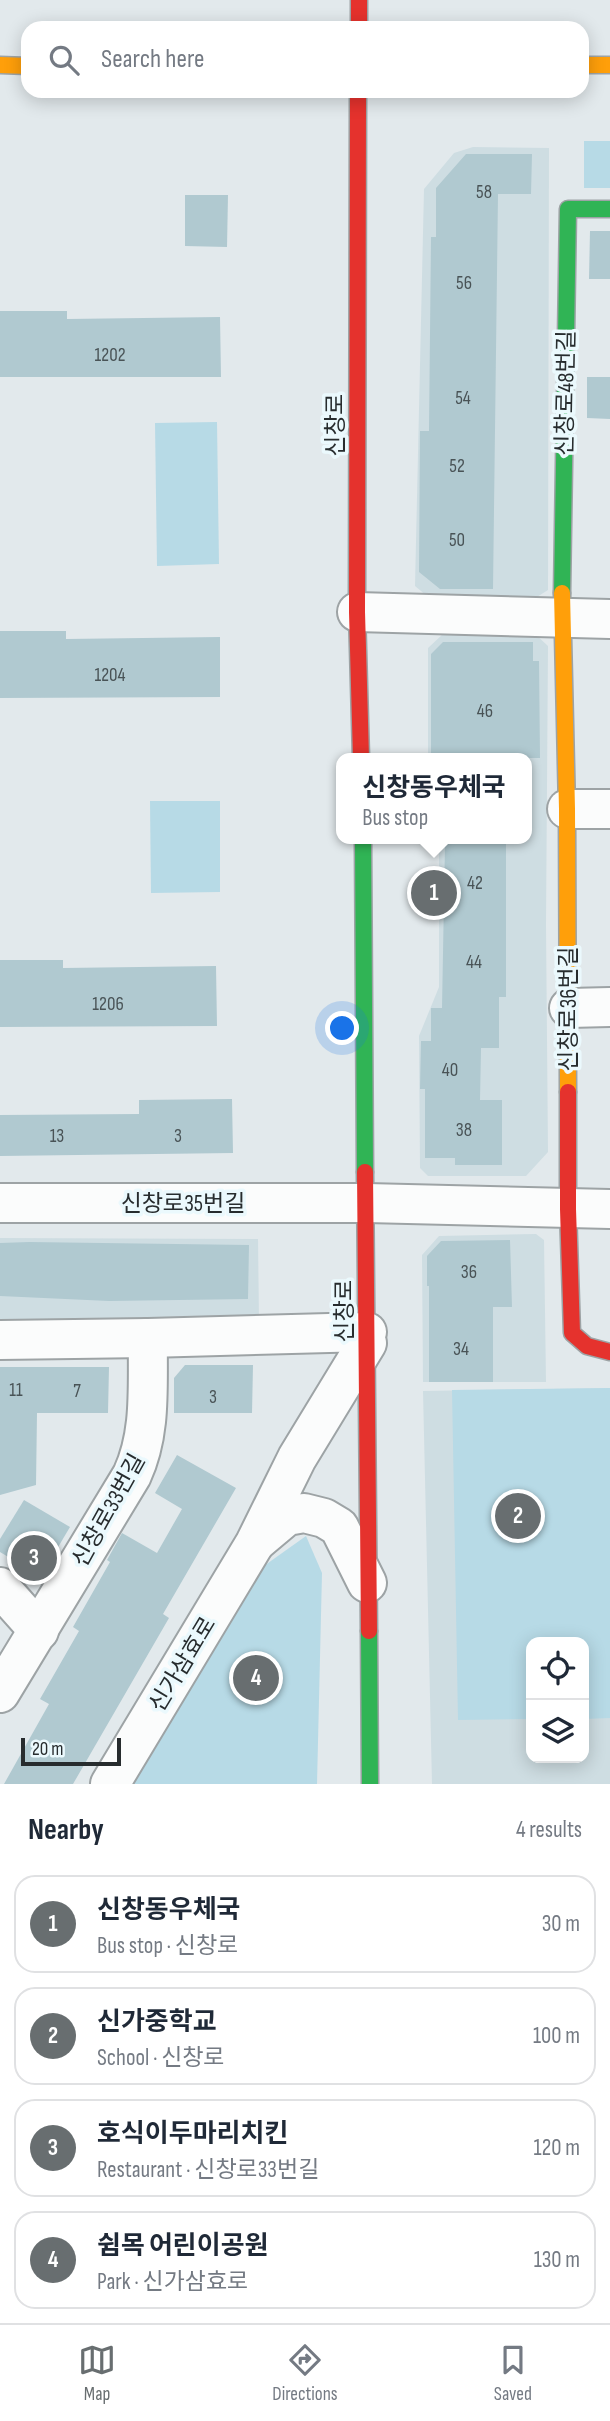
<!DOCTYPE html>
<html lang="en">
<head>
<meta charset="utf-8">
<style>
  :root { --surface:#fff; --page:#f6f6f7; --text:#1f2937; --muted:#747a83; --line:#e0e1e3; --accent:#686e70 }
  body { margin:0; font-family:"Sofia Sans Condensed","Noto Sans KR",sans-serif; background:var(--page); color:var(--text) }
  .controls { position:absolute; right:21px; bottom:21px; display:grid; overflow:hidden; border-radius:14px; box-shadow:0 4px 18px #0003 }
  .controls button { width:63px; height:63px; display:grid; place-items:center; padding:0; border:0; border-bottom:2px solid var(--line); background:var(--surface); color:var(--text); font:35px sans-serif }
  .scale { position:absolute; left:21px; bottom:18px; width:100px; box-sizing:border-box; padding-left:7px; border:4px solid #272c2e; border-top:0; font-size:19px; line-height:24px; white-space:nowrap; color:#272c2e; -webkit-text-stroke:5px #ebf9fd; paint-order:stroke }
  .you { position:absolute; left:343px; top:1029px; width:24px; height:24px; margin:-18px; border:5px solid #fff; border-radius:50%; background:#1a73e8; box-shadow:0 0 0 10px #1a73e833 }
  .badge { display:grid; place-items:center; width:46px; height:46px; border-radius:50%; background:var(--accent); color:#fff; font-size:23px; font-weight:700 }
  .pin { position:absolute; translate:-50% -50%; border:4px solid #fff; box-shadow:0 2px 7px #0006 }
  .popup { position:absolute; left:336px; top:753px; width:196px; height:91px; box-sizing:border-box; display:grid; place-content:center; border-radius:14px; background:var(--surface); filter:drop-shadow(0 2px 5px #0005); font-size:23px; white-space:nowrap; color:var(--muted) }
  .popup b { font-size:26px; color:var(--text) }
  .popup::after { content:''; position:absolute; left:50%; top:100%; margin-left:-14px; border:14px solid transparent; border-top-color:var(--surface) }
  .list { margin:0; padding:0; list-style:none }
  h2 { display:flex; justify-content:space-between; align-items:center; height:91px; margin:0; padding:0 28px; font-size:30px }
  h2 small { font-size:23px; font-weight:400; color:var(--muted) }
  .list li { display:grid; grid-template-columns:46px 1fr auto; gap:21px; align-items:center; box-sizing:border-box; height:98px; margin:0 14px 14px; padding:0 14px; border:2px solid var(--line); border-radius:21px }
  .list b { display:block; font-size:26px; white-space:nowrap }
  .list p { margin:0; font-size:23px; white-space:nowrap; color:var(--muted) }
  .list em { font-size:23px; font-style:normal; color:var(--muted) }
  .icon { flex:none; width:38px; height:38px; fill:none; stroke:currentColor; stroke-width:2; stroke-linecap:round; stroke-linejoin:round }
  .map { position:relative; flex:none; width:610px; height:1784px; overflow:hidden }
  .search { position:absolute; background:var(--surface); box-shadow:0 4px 18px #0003; left:21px; right:21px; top:21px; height:77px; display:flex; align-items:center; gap:18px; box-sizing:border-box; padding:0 24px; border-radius:21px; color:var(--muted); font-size:26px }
  .sheet { height:539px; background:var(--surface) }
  nav { display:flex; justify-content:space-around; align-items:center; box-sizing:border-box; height:98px; border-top:2px solid var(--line); background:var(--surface); font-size:19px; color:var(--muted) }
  nav a { display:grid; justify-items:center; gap:4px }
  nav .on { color:var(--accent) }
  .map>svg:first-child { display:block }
  .built { fill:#cedde2; fill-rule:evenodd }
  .green { fill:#b7dae6 }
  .building { fill:#b0c9d0 }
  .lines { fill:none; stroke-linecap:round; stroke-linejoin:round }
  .street-casing { stroke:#9da3a5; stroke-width:42 }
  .fast-casing { stroke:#9da3a5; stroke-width:19 }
  .slow-casing { stroke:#9da3a5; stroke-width:19 }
  .jam-casing { stroke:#9da3a5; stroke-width:19 }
  .street { stroke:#fbfcfc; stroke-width:38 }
  .fast { stroke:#30b455; stroke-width:16 }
  .slow { stroke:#ff9f0a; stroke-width:16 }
  .jam { stroke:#e5322d; stroke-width:16 }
  .labels { text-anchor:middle; stroke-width:7; stroke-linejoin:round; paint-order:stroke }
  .number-label { font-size:19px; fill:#495356 }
  .street-label { font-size:23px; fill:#272c2e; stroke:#ebf9fd }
</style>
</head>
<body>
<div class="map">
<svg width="610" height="1784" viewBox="0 0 610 1784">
  <rect width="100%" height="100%" fill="#e2e9ec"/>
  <g class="built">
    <polygon points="473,147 549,148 548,590 521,607 439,606 415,586 424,189 454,153"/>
    <polygon points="443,634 535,634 548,646 546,925 548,1152 526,1176 428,1176 420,1168 419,1036 439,987 439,839 527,839 527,758 428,758 428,648"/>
    <polygon points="536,1234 544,1240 546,1382 423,1382 422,1255 439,1236"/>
    <polygon points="0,1238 258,1239 259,1320 0,1320"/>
    <path d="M610 1388V1784H432L423 1391ZM531 1642H584V1758H531Z"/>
  </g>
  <g class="green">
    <rect x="584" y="141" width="26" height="47"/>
    <polygon points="217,422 219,564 157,566 155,423"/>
    <polygon points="150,801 220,801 220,892 151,893"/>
    <polygon points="610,1388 610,1718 584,1719 584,1642 531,1642 531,1719 458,1720 452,1390"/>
    <polygon points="306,1536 322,1573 317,1784 127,1784 261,1568"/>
  </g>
  <g class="building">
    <polygon points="466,154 532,154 531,194 498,194 493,589 440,589 419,572 420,431 429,431 431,237 436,237 436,188"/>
    <polygon points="185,195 228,195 227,247 185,246"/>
    <polygon points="590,231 610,231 610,279 589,279"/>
    <polygon points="0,311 67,311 67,319 220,317 221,377 0,377"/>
    <polygon points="587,377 610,377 610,419 587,418"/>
    <polygon points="0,631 66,631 66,639 220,637 220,697 0,698"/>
    <polygon points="443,642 533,642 533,661 539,661 540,758 431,758 431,654"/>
    <polygon points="445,844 506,844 506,997 499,997 499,1048 481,1048 480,1100 502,1100 502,1165 455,1165 455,1158 425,1158 425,1089 420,1089 421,1041 431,1041 431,1008 442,1008"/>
    <polygon points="0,960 63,960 63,968 216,966 217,1026 0,1027"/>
    <polygon points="232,1099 233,1153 0,1156 0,1115 139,1114 139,1100"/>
    <polygon points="510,1240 512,1307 493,1307 493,1382 429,1382 429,1286 427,1286 427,1256 441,1241"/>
    <polygon points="29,1242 249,1245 248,1299 109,1301 0,1296 0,1243"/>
    <polygon points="185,1365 253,1365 252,1413 174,1413 174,1378"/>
    <polygon points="0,1367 109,1367 108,1413 37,1413 36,1485 0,1495"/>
    <polygon points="177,1455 236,1488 163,1614 169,1618 73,1784 4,1784 49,1704 40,1699 79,1631 73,1627 110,1562 107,1560 122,1533 157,1553 182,1509 155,1493"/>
    <polygon points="24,1500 70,1527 45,1569 30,1570 0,1552 0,1539"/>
  </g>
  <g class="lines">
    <g class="street-casing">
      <g id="street">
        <polyline points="357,612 610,619"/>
        <polyline points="567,809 610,809"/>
        <polyline points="569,1008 610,1007"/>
        <polyline points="0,1203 367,1203 610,1209"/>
        <polyline points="0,1340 148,1338 367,1332"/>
        <polyline points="256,1542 287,1516 304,1513 324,1518 339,1527 367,1583"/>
        <polyline points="0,1587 39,1631"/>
        <path d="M0 1693 132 1475C152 1432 147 1385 148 1338"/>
        <polyline points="110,1784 255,1543 297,1458 367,1343"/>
      </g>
    </g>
    <g class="fast-casing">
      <g id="fast">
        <polyline points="562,593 568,209 610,209"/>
        <polyline points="363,839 365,1172"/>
        <polyline points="369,1631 370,1784"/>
      </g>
    </g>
    <g class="slow-casing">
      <g id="slow">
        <polyline points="0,65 28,66"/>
        <polyline points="582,65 610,65"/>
        <polyline points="562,593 567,809 568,1092"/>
      </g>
    </g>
    <g class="jam-casing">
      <g id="jam">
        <polyline points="359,0 359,28"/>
        <polyline points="358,91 357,612 361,758"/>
        <polyline points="568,1092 568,1209 572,1333 587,1346 610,1352"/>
        <polyline points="365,1172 369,1631"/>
      </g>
    </g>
    <use href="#street" class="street"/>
    <use href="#fast" class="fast"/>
    <use href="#slow" class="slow"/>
    <use href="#jam" class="jam"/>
  </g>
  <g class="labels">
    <g class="number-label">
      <text x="484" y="198">58</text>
      <text x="464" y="289">56</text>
      <text x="110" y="361">1202</text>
      <text x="463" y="404">54</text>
      <text x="457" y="472">52</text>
      <text x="457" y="546">50</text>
      <text x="110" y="681">1204</text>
      <text x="485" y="717">46</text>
      <text x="475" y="889">42</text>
      <text x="474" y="968">44</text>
      <text x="108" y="1010">1206</text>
      <text x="450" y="1076">40</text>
      <text x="464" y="1136">38</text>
      <text x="57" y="1142">13</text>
      <text x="178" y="1142">3</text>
      <text x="469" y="1278">36</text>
      <text x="461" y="1355">34</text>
      <text x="16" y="1396">11</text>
      <text x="77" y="1397">7</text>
      <text x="213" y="1403">3</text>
    </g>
    <g class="street-label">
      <text transform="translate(565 393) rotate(-89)" y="8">신창로48번길</text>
      <text transform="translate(335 425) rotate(-90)" y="8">신창로</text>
      <text transform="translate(568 1009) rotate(-90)" y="8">신창로36번길</text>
      <text x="183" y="1211">신창로35번길</text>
      <text transform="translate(344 1311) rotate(-90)" y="8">신창로</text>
      <text transform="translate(108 1510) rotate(-61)" y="8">신창로33번길</text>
      <text transform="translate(182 1664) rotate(-59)" y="8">신가삼효로</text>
    </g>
  </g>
</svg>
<div class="controls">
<button><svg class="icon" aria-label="locate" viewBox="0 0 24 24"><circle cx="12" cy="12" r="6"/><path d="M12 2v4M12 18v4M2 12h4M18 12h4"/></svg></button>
<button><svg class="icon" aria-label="layers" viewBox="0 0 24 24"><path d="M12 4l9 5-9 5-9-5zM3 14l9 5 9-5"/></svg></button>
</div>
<div class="scale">20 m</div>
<div class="you"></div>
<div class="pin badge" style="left:434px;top:893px">1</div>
<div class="popup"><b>신창동우체국</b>Bus stop</div>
<div class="pin badge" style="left:518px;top:1516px">2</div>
<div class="pin badge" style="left:34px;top:1558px">3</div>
<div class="pin badge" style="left:256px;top:1678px">4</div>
<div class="search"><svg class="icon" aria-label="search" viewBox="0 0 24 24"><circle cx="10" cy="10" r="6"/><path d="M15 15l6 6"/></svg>Search here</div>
</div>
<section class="sheet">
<h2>Nearby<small>4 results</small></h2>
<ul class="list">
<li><span class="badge">1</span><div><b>신창동우체국</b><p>Bus stop · 신창로</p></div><em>30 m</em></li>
<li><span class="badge">2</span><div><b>신가중학교</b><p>School · 신창로</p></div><em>100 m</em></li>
<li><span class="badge">3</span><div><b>호식이두마리치킨</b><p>Restaurant · 신창로33번길</p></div><em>120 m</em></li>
<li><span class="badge">4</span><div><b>쉼목 어린이공원</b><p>Park · 신가삼효로</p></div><em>130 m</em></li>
</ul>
</section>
<nav>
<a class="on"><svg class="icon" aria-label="map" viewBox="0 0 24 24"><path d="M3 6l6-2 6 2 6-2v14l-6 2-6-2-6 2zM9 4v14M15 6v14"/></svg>Map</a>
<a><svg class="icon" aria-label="directions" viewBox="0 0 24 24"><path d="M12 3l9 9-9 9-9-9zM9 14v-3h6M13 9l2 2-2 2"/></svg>Directions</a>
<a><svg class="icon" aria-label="saved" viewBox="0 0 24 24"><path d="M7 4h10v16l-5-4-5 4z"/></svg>Saved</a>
</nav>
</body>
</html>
